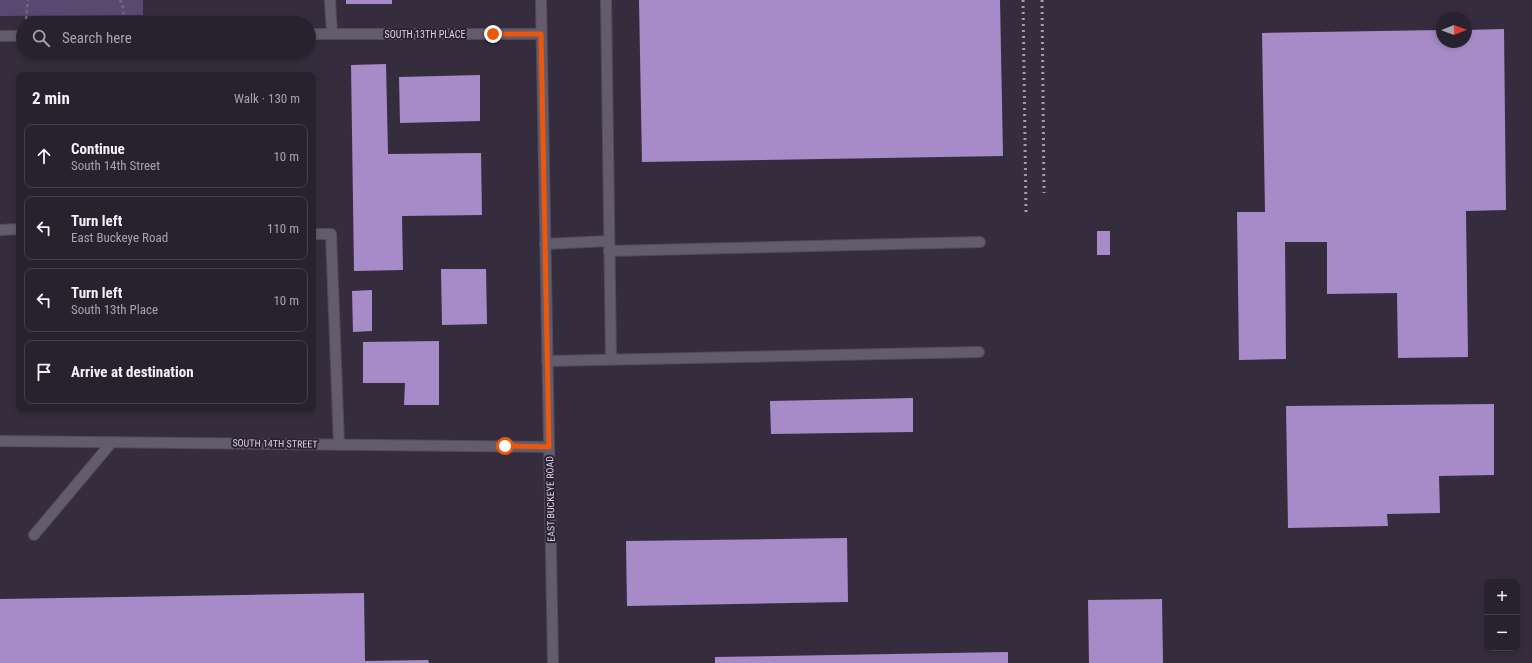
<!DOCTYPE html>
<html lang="en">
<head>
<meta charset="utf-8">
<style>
  :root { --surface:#28222e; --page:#342f3a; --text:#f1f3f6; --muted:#a5a4aa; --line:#443f4a }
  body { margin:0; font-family:"Roboto Condensed",sans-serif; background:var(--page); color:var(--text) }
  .controls { position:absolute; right:12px; bottom:12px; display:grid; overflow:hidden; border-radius:8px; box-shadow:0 2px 6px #0003 }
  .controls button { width:36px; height:36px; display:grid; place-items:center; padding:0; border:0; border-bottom:1px solid var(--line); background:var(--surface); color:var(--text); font:20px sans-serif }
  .compass { position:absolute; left:1436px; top:12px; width:36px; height:36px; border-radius:50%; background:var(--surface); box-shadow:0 2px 6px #0003; rotate:89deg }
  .stop { position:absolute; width:12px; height:12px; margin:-9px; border:3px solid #ea580c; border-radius:50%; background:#fff }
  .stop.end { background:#ea580c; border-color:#fff; box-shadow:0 1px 4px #0008 }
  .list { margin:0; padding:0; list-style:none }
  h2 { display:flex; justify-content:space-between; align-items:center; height:52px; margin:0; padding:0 16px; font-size:17px }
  h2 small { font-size:13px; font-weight:400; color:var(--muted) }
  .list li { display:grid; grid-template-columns:26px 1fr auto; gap:12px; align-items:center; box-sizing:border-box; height:64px; margin:0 8px 8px; padding:0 8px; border:1px solid var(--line); border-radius:8px }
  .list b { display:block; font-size:15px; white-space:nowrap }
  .list p { margin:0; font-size:13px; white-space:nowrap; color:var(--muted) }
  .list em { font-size:13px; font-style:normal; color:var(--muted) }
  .icon { flex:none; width:22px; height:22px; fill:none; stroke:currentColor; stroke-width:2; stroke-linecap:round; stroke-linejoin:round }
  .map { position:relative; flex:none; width:1532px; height:663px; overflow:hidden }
  .search { position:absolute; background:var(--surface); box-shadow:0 2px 6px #0003; left:16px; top:16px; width:300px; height:44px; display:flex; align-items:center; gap:10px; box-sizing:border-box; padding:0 14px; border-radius:22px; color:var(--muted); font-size:15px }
  .panel { position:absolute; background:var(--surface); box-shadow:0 2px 6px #0003; left:16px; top:72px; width:300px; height:340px; border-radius:8px }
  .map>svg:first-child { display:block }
  .green { fill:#5a4870 }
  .building { fill:#a68bc8 }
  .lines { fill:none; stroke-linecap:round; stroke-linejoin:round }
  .service-casing { stroke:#514b59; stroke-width:12 }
  .minor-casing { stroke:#514b59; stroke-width:12 }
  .secondary-casing { stroke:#514b59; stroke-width:12 }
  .path { stroke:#706978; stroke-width:2.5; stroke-dasharray:3 3; stroke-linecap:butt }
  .service { stroke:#635b6e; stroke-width:10 }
  .minor { stroke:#635b6e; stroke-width:10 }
  .secondary { stroke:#635b6e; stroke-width:10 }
  .rail { stroke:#a39daa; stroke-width:3; stroke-dasharray:2 4; stroke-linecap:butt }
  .route { stroke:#ea580c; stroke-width:5 }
  .labels { text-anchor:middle; stroke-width:4; stroke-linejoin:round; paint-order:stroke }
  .street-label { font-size:10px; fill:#dad5e0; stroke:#2b2334 }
</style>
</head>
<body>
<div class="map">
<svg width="1532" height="663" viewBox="0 0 1532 663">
  <rect width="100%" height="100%" fill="#352d3e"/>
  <polygon class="green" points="0,0 143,0 143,15 0,16"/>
  <g class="building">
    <rect x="346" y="0" width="46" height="4"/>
    <polygon points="639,0 1000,0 1003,156 642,162"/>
    <polygon points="1504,29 1506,210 1466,211 1468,357 1398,358 1397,293 1327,294 1327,242 1285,242 1286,359 1239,360 1237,212 1265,212 1262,33 1442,30 1442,42 1466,42 1466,30"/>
    <polygon points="386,64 388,154 481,153 482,215 402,216 403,270 354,271 351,65"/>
    <rect x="92" y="73" width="22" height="2"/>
    <polygon points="480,75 480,121 400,123 399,77"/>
    <rect x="1097" y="231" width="13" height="24"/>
    <polygon points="441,269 486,269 487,324 442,325"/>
    <polygon points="372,290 372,331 353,332 352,291"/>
    <polygon points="439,341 439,405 404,405 405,383 363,383 363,342"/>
    <polygon points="913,398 913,432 771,434 770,401"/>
    <polygon points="1494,404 1494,475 1439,476 1440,513 1387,514 1388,526 1288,528 1286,406"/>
    <polygon points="847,538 848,602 627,606 626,541"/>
    <polygon points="364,593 365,661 428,660 429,663 0,663 0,599"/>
    <polygon points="1162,599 1163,663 1089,663 1088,600"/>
    <polygon points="1008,652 1008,663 715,663 715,657"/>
  </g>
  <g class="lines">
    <g class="service-casing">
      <g id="service">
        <polyline points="330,0 332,34"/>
        <polyline points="606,0 611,358"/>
        <polyline points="0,230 19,229"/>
        <polyline points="313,234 331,234 339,444"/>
        <polyline points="545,244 609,241"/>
        <polyline points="609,251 980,242"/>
        <polyline points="547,361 979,352"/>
        <polyline points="34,535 112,442"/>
      </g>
    </g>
    <g class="minor-casing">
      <g id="minor">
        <polyline points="309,34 541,34"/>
        <polyline points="0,36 23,36"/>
        <polyline points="0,441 549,447"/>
      </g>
    </g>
    <g class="secondary-casing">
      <polyline id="secondary" points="541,0 553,663"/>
    </g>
    <g class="path">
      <polyline points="120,0 123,7 124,23"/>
      <polyline points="26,19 28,0"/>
    </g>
    <use href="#service" class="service"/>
    <use href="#minor" class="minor"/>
    <use href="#secondary" class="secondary"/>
    <g class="rail">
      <polyline points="1023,0 1026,212"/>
      <polyline points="1042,0 1044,193"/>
    </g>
  </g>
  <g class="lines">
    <polyline class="route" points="493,34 541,34 549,447 505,446"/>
  </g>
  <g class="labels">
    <g class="street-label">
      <text x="425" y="38">SOUTH 13TH PLACE</text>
      <text transform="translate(275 443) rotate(1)" y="4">SOUTH 14TH STREET</text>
      <text transform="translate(550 499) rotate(-91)" y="4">EAST BUCKEYE ROAD</text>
    </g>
  </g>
</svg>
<div class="controls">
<button>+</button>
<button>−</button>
</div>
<svg class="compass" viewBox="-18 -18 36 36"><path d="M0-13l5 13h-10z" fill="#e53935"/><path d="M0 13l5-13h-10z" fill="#a5a4aa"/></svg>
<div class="stop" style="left:505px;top:446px"></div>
<div class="stop end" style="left:493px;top:34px"></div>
<div class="search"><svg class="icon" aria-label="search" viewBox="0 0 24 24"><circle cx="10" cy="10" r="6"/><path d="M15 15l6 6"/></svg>Search here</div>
<section class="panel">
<h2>2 min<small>Walk · 130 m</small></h2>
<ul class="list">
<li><svg class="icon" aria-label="ahead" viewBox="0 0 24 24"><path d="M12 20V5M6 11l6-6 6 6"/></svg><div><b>Continue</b><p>South 14th Street</p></div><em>10 m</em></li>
<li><svg class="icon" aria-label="left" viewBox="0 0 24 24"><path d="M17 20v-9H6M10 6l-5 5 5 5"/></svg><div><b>Turn left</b><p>East Buckeye Road</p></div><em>110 m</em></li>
<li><svg class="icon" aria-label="left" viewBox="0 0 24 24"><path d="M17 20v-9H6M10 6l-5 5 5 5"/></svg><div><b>Turn left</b><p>South 13th Place</p></div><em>10 m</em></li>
<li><svg class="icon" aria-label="arrive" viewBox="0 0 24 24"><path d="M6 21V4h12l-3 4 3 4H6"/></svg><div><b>Arrive at destination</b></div></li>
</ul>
</section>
</div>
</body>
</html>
